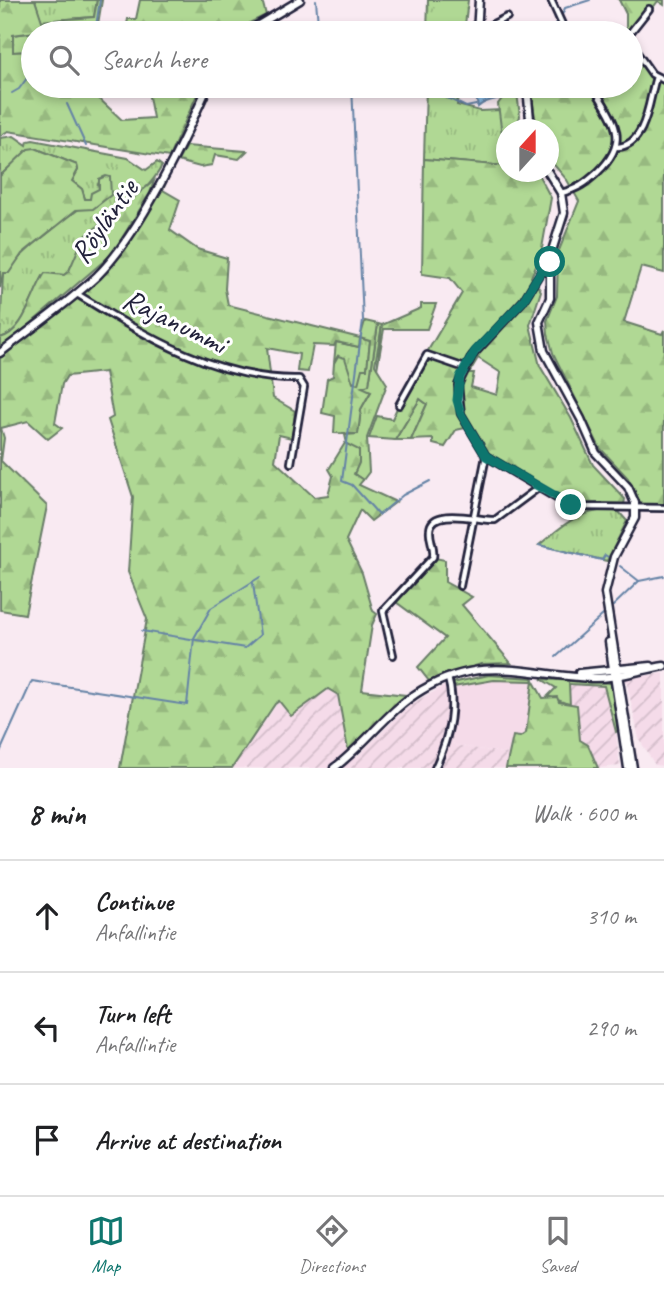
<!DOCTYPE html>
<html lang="en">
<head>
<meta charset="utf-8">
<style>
  :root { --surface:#fff; --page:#f6f6f6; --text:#202124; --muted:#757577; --line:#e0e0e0; --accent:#0f766e }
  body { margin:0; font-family:Caveat,sans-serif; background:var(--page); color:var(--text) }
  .compass { position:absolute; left:496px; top:119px; width:63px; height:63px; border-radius:50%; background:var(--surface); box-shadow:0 4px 10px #0003; rotate:21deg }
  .stop { position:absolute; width:21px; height:21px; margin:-16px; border:5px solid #0f766e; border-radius:50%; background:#fff }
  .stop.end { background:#0f766e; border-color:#fff; box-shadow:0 2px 7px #0008 }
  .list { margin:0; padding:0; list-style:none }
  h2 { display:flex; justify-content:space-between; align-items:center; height:91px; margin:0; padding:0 28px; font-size:30px }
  h2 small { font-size:23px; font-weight:400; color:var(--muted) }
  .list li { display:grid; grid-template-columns:46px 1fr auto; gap:21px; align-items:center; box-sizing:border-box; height:112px; padding:0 28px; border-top:2px solid var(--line) }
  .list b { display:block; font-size:26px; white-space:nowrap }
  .list p { margin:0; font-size:23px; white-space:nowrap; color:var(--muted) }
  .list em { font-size:23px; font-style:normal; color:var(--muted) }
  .icon { flex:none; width:38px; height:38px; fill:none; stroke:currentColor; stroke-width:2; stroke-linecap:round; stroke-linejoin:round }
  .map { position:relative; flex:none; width:664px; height:768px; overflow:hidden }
  .search { position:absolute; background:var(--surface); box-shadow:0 4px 10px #0003; left:21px; right:21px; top:21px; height:77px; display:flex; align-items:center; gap:18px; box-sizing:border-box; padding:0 24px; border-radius:38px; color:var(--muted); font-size:26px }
  .sheet { height:427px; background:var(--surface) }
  nav { display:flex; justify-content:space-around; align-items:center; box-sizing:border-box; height:98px; border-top:2px solid var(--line); background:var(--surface); font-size:19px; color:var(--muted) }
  nav a { display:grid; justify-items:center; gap:4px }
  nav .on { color:var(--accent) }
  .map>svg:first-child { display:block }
  .built { fill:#f5dbe9 }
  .industrial { fill:url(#industrial-furrows) }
  .grass { fill:url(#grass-tufts); stroke:#697d68; stroke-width:2 }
  .forest { fill:url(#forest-firs); stroke:#697d68; stroke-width:2; fill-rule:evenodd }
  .water { fill:#91c3ed; stroke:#6583a6; stroke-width:2 }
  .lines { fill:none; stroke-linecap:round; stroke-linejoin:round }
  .stream { stroke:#6583a6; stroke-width:2 }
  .street-casing { stroke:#22223b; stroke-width:10 }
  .secondary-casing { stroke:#22223b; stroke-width:11 }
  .street { stroke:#fff; stroke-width:4.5 }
  .secondary { stroke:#fff; stroke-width:6 }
  .route { stroke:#0f766e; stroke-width:9 }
  .labels { text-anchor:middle; stroke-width:6; stroke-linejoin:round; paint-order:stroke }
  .street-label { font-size:30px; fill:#22223b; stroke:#fff }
</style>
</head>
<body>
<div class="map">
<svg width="664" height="768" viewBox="0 0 664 768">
  <defs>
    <pattern id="industrial-furrows" width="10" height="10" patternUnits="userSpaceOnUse" patternTransform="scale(1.75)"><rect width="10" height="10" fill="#f5dbe9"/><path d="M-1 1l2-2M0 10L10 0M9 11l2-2" fill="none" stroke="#d2bcc9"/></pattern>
    <pattern id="grass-tufts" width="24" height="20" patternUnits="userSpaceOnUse" patternTransform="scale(1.75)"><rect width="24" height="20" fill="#b0d894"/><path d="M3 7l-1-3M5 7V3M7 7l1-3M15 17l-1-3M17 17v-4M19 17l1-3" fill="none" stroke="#97b980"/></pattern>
    <pattern id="forest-firs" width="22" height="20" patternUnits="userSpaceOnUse" patternTransform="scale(1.75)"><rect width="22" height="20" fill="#b0d894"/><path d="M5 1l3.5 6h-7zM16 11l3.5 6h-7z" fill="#97b980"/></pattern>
  </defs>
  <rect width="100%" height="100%" fill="#f9eaf2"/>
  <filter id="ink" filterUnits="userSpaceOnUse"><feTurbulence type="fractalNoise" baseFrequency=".0143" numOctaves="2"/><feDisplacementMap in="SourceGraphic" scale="14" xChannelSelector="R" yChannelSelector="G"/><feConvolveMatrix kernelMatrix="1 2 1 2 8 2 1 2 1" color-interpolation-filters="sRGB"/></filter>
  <g filter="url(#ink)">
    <polygon class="built" points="494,680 532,681 526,733 520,737 513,737 509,754 454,745 450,726 456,696 453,687"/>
    <g class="industrial">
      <polygon points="664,673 664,766 655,765 639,739 626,679"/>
      <polygon points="452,682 456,696 450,726 454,745 509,754 506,768 232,768 279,701 328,689 338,695 348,750 357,757 409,705"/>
      <polygon points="569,684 604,686 614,715 620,766 598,768 588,745 580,740 577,705 570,705"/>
    </g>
    <g class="grass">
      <polygon points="35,0 97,0 94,17 41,21"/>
      <polygon points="428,0 468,0 464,33 427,33"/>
      <polygon points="98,24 95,33 33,33 33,51 13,52 12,35"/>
      <polygon points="426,86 459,86 457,105 480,111 501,110 506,166 424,159"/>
      <path d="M14 136 27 145 28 141 33 140 128 158 146 170 157 162 162 166C139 208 89 223 69 271L64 275 45 273C32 293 25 332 0 338L3 273 33 245 108 186V180L98 184 99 189 88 201 85 199 82 189 72 181 78 170 77 165 35 148 23 155 0 176V138Z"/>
      <polygon points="378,324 382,325 375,365 387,384 367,438 369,472 363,480 354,474 345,435 358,434 361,409 371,392 362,388 369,384"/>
      <polygon points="360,338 370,341 367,370 359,384 353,383 338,356 334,363 336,342 359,347"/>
      <polygon points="420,399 427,404 411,440 395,440"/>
      <path d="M608 510 619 512 627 521 607 561 539 545C564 525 575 512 608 510Z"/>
      <polygon points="489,675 533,678 532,681 494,680 453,687 452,683"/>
      <polygon points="541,679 611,683 619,730 616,732 604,686 569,684 570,705 548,696 556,688"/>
    </g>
    <g class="forest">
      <polygon points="0,0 35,0 42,21 94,17 97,0 102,0 98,24 13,35 13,52 33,51 33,86 91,86 94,94 122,120 153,118 147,86 201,86 169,157 8,131 0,136"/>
      <polygon points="140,0 262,0 266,15 251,22 239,33 138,33 137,25 127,24 128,19 136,19"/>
      <polygon points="619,0 664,0 664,5 658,1 631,37 631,33 626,33 626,14"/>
      <polygon points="631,40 657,75 664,77 664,273 641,267 624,322 662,334 664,330 664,505 643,508 628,478 600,448 553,353 548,334 547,321 557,296 558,253 579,201 567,180 549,159 548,130 537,129 530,86 631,86"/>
      <path d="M517 93 520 116 516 129 506 130V172H537L551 198 541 254 531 277 541 291 530 325 540 366 571 418 593 465 625 499 624 505 576 504 554 495 487 454 470 427 456 430 445 447 433 444V439L411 440 427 404 420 399 395 440 369 438 377 416 392 419 407 386 462 293 450 278 422 274 424 159 506 166 498 104 504 96ZM478 358 501 373 497 395 471 387 474 373H469Z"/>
      <polygon points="186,146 247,151 239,159 215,155 212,165 200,167 178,161"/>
      <polygon points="35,148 77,165 78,170 72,181 82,189 85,199 90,199 91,193 99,189 99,179 106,176 110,177 111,195 93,209 76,210 22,254 9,273 3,273 0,288 0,176 28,149"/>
      <path d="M164 177H168L163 190 180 200 170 230 197 249 227 258 225 289 228 305 360 338 365 321 378 324 369 385 362 387 371 391 361 409 358 434 334 433 335 416 322 413 327 379 333 376 334 363 338 356 345 358 353 383 358 384 362 369H367L370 341 360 338 359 347 336 342 334 346 313 345 308 372 297 371 299 354 267 348 273 398 295 411 292 438 279 435 275 461 314 497 328 495 333 476 329 469 345 443 359 450V463L354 474 363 480 359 485 396 502 371 521 360 510 346 540 362 573 373 611 377 614 372 625 362 690 406 695C385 711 372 738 348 750L338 695 328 689 291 716 279 701 275 704 232 768H120L147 619 128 572 133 497 108 420 113 417 105 372 67 376 62 384 55 423 62 428 48 439 28 421 1 428 4 438 1 461 47 506 25 614 0 610V358L99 276Z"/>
      <path d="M154 181 150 193 112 254 0 350V338C25 332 32 292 45 273L64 275 69 271 83 238Z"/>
      <polygon points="421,304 436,304 427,329 384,329 377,369 382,325 421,308"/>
      <polygon points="435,558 445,560 445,582 472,597 462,605 511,663 481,664 429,681 418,667 445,638 396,602"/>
      <polygon points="533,680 543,698 557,697 559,702 577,705 580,740 588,745 598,768 506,768 513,736 520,737 526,733"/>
    </g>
    <path class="water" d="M487 86H500L508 91 516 88C508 102 489 96 478 107L476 97Z"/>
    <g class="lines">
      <g class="stream">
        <polyline points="316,0 318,24 327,33"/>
        <polyline points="561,17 565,8 590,0"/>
        <polyline points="95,33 100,0"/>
        <polyline points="551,33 557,22"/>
        <polyline points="352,86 363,320 342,481 352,485 379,515 403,495 430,481"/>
        <polyline points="356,86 424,95 437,93 466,107 476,105"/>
        <polyline points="12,93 19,89 33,70"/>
        <polyline points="66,97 74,86"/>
        <polyline points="67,104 86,146"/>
        <polyline points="539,545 602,560 605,555 608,557"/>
        <polyline points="620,566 639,581 664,576"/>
        <polyline points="613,606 639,581"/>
        <polyline points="142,631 245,648 260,635 253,583"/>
        <polyline points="556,657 603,615"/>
        <polyline points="0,752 32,681 187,705 194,638 211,608 260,577"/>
      </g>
      <g class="street-casing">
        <g id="street">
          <polyline points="551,0 566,33"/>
          <polyline points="477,32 507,17"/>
          <polyline points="630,33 649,9"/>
          <polyline points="631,44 652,74 664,80"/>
          <path d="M618 147C647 145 649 98 656 77"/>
          <path d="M561 193C578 189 586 183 598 172 632 139 613 121 593 86"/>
          <polyline points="550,269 542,270 523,301 472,356 458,385 461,414 486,456 561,501 586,507 664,508"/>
          <path d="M77 294C144 335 218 381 299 379L304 387 291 463"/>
          <polyline points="399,405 427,355 465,368"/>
          <polyline points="460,586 486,456"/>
          <path d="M393 655 383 611 433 557C435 547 429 540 430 530 431 506 480 521 495 520L538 488"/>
          <path d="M435 768C448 740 457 709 448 678"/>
        </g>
      </g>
      <g class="secondary-casing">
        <g id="secondary">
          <polyline points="245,33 300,0"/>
          <polyline points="477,33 479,0"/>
          <polyline points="523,86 528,98 531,130"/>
          <polyline points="548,172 561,193 564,213 550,257 550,298 539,322 544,351 581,419 596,453 628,487 635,503 635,518 614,557 605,593 633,768"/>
          <path d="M0 353C32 328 67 304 97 276 139 235 184 140 208 86"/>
          <polyline points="609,642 628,768"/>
          <polyline points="579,673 651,666"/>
          <path d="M334 768C366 744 388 710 422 690 483 654 527 675 590 678 616 679 639 670 664 666"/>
        </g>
      </g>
      <use href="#street" class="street"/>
      <use href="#secondary" class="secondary"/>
    </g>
  </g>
  <g class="lines" filter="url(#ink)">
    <polyline class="route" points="550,262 550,269 541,271 523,301 475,351 460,377 457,400 461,414 486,456 571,505"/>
  </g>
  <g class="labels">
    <g class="street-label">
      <text transform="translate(104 221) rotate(-55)" y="10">Röyläntie</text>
      <text transform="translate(175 321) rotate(26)" y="10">Rajanummi</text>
    </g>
  </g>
</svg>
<svg class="compass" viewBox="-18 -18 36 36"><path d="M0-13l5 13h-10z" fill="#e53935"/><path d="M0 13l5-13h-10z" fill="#757577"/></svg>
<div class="stop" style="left:550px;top:262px"></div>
<div class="stop end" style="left:571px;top:505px"></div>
<div class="search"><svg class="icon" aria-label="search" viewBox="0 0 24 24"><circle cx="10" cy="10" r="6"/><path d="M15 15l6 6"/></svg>Search here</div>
</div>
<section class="sheet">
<h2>8 min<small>Walk · 600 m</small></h2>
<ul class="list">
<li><svg class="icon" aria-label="ahead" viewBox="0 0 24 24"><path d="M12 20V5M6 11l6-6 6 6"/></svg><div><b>Continue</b><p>Anfallintie</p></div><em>310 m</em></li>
<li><svg class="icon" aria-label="left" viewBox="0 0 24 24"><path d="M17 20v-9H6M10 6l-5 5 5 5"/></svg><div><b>Turn left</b><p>Anfallintie</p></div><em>290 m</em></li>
<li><svg class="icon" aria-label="arrive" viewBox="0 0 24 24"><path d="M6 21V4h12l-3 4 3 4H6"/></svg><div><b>Arrive at destination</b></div></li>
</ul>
</section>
<nav>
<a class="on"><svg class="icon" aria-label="map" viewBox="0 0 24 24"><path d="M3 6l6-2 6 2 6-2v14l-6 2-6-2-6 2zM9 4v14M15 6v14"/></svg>Map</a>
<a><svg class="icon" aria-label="directions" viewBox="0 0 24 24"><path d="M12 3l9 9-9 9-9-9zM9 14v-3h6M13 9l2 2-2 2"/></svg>Directions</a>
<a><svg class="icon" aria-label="saved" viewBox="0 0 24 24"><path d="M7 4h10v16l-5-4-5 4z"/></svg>Saved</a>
</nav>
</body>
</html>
